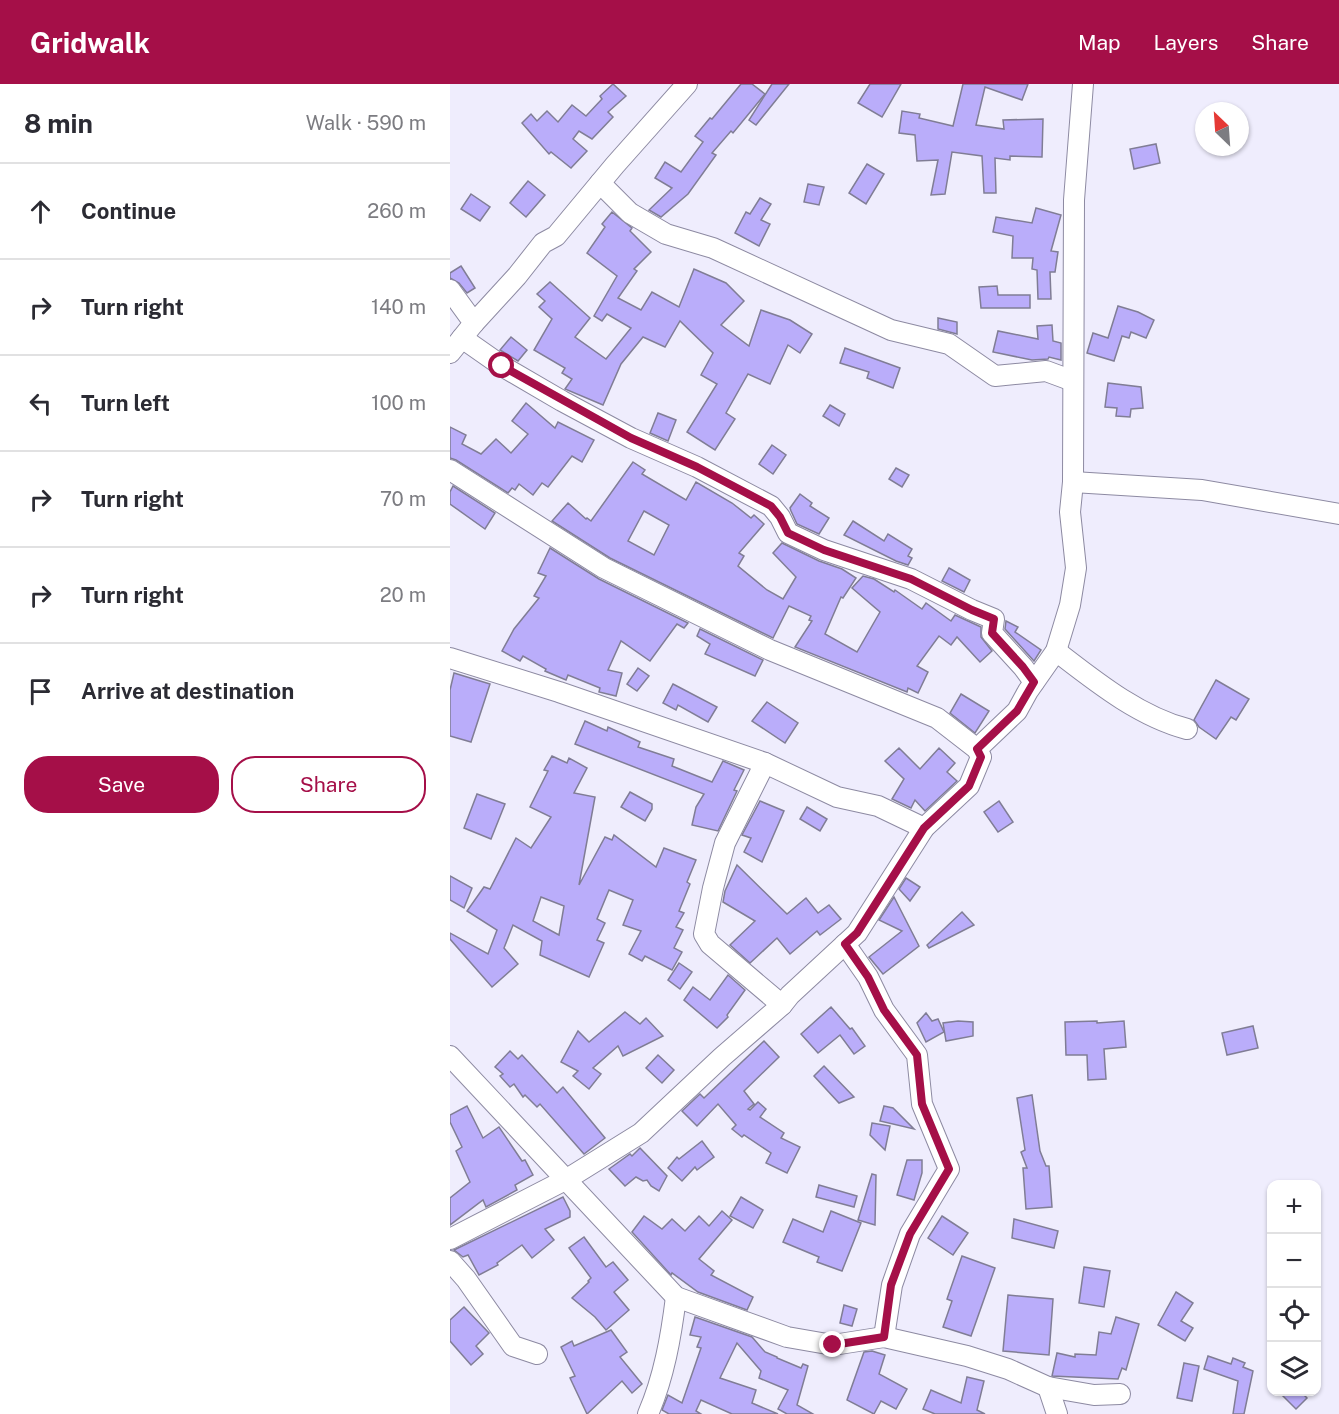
<!DOCTYPE html>
<html lang="en">
<head>
<meta charset="utf-8">
<style>
  :root { --surface:#fff; --page:#f2f2f3; --text:#2b2b33; --muted:#7c7c81; --line:#e1e1e2; --accent:#a50f48 }
  body { margin:0; font-family:"Public Sans",sans-serif; background:var(--page); color:var(--text) }
  .controls { position:absolute; right:18px; bottom:18px; display:grid; overflow:hidden; border-radius:12px; box-shadow:0 2px 4px #0004 }
  .controls button { width:54px; height:54px; display:grid; place-items:center; padding:0; border:0; border-bottom:2px solid var(--line); background:var(--surface); color:var(--text); font:30px sans-serif }
  .compass { position:absolute; left:745px; top:18px; width:54px; height:54px; border-radius:50%; background:var(--surface); box-shadow:0 2px 4px #0004; rotate:335deg }
  .stop { position:absolute; width:18px; height:18px; margin:-14px; border:4px solid #a50f48; border-radius:50%; background:#fff }
  .stop.end { background:#a50f48; border-color:#fff; box-shadow:0 2px 6px #0008 }
  .list { margin:0; padding:0; list-style:none }
  h2 { display:flex; justify-content:space-between; align-items:center; height:78px; margin:0; padding:0 24px; font-size:26px }
  h2 small { font-size:20px; font-weight:400; color:var(--muted) }
  .list li { display:grid; grid-template-columns:39px 1fr auto; gap:18px; align-items:center; box-sizing:border-box; height:96px; padding:0 24px; border-top:2px solid var(--line) }
  .list b { display:block; font-size:22px; white-space:nowrap }
  .list em { font-size:20px; font-style:normal; color:var(--muted) }
  .actions { display:flex; gap:12px; padding:18px 24px }
  .actions a { flex:1; padding:14px 0; border:2px solid var(--accent); border-radius:24px; text-align:center; font-size:21px; color:var(--accent) }
  .actions .main { background:var(--accent); color:#fff }
  .icon { flex:none; width:33px; height:33px; fill:none; stroke:currentColor; stroke-width:2; stroke-linecap:round; stroke-linejoin:round }
  .map { position:relative; flex:none; width:889px; height:1330px; overflow:hidden }
  header { display:flex; align-items:center; gap:36px; box-sizing:border-box; height:84px; padding:0 30px; background:var(--accent); color:#fff }
  header strong { font-size:28px }
  nav { display:flex; gap:33px; margin-inline-start:auto; font-size:21px }
  main { display:flex }
  aside { flex:1; background:var(--surface) }
  .map>svg:first-child { display:block }
  .building { fill:#baadfa; stroke:#807d95; stroke-width:1.5; fill-rule:evenodd }
  .lines { fill:none; stroke-linecap:round; stroke-linejoin:round }
  .street-casing { stroke:#8d8aa2; stroke-width:22 }
  .street { stroke:#fff; stroke-width:20 }
  .route { stroke:#a50f48; stroke-width:8 }
</style>
</head>
<body>
<header>
<strong>Gridwalk</strong>
<nav><a>Map</a><a>Layers</a><a>Share</a></nav>
</header>
<main>
<aside>
<h2>8 min<small>Walk · 590 m</small></h2>
<ul class="list">
<li><svg class="icon" aria-label="ahead" viewBox="0 0 24 24"><path d="M12 20V5M6 11l6-6 6 6"/></svg><div><b>Continue</b></div><em>260 m</em></li>
<li><svg class="icon" aria-label="right" viewBox="0 0 24 24"><path d="M7 20v-9h11M14 6l5 5-5 5"/></svg><div><b>Turn right</b></div><em>140 m</em></li>
<li><svg class="icon" aria-label="left" viewBox="0 0 24 24"><path d="M17 20v-9H6M10 6l-5 5 5 5"/></svg><div><b>Turn left</b></div><em>100 m</em></li>
<li><svg class="icon" aria-label="right" viewBox="0 0 24 24"><path d="M7 20v-9h11M14 6l5 5-5 5"/></svg><div><b>Turn right</b></div><em>70 m</em></li>
<li><svg class="icon" aria-label="right" viewBox="0 0 24 24"><path d="M7 20v-9h11M14 6l5 5-5 5"/></svg><div><b>Turn right</b></div><em>20 m</em></li>
<li><svg class="icon" aria-label="arrive" viewBox="0 0 24 24"><path d="M6 21V4h12l-3 4 3 4H6"/></svg><div><b>Arrive at destination</b></div></li>
</ul>
<div class="actions"><a class="main">Save</a><a>Share</a></div>
</aside>
<div class="map">
<svg width="889" height="1330" viewBox="0 0 889 1330">
  <rect width="100%" height="100%" fill="#efedfd"/>
  <g class="building">
    <polygon points="163,0 176,12 158,28 163,33 142,55 129,47 123,55 137,67 121,84 101,68 99,70 72,39 81,30 87,37 97,27 108,38 122,21 136,32 152,15 150,12"/>
    <polygon points="291,0 302,0 315,10 283,49 281,47 262,69 266,71 238,110 211,133 199,126 222,104 205,94 215,78 231,88 253,58 245,52 260,34 262,35"/>
    <polygon points="322,0 339,0 306,41 299,36"/>
    <polygon points="420,0 451,0 432,33 408,19"/>
    <polygon points="513,0 578,0 572,16 535,3 526,41 554,45 553,36 593,35 592,73 560,72 560,76 545,74 546,109 534,109 532,72 502,68 495,110 481,111 488,76 467,77 465,51 449,49 452,27 470,30 469,34 503,42"/>
    <polygon points="706,60 710,79 684,85 680,65"/>
    <polygon points="417,80 434,90 416,120 399,109"/>
    <polygon points="78,97 95,111 76,133 60,119"/>
    <polygon points="358,100 374,103 369,121 354,118"/>
    <polygon points="21,110 40,123 30,137 11,125"/>
    <polygon points="310,114 321,120 311,136 320,140 309,162 285,149 296,128 300,130"/>
    <polygon points="586,124 611,131 601,167 608,168 605,188 600,188 601,215 588,215 587,186 582,185 583,174 562,174 563,152 543,148 546,133 582,139"/>
    <polygon points="162,128 182,144 180,147 201,168 184,185 187,187 168,214 191,226 202,208 229,223 244,185 276,199 294,217 271,241 299,262 311,226 340,236 362,250 350,269 338,261 320,300 298,290 276,329 285,335 265,366 237,348 267,300 251,291 263,269 230,237 215,263 193,253 171,280 153,321 115,305 122,295 112,289 115,284 84,266 102,235 89,223 95,217 87,210 100,198 140,234 125,253 156,275 181,244 157,230 152,237 144,232 167,192 137,169 155,143 152,140"/>
    <polygon points="11,182 25,204 17,209 9,199 0,194 0,189"/>
    <polygon points="547,202 548,211 580,211 580,224 531,224 529,203"/>
    <polygon points="668,222 688,228 704,236 696,254 681,248 679,254 672,252 664,277 637,269 643,249 658,254"/>
    <polygon points="488,234 507,238 507,250 488,245"/>
    <polygon points="602,241 603,257 611,259 611,276 599,273 598,275 582,276 543,268 548,247 588,255 587,242"/>
    <polygon points="61,253 77,266 68,277 50,266"/>
    <polygon points="395,264 450,284 443,304 417,294 419,288 390,279"/>
    <polygon points="658,299 691,303 693,324 681,325 680,333 666,332 667,324 655,323"/>
    <polygon points="76,319 105,344 108,338 144,356 132,378 122,372 98,403 92,399 83,411 69,400 65,406 62,404 58,409 6,376 0,374 0,343 16,351 12,360 31,370 46,355 61,369 78,350 62,337"/>
    <polygon points="380,321 395,330 389,342 373,332"/>
    <polygon points="208,329 226,336 218,357 200,349"/>
    <polygon points="322,361 336,371 323,390 309,380"/>
    <path d="M183 378 195 386 192 390 236 416 246 398 282 419 301 434 304 431 314 440 289 469 294 472 288 482 317 506 333 515 346 493 323 469 332 459 369 477 392 485 406 494 393 514 391 513 375 550 407 568 430 528 402 504 413 492 424 495 444 508 445 506 472 525 476 519 501 537 505 531 531 543V553L542 567 530 578 507 553 501 561 489 552 467 582 478 588 468 609 458 604 457 608 345 563 362 537 359 536 361 532 339 522 323 554 160 474 102 437 118 419 136 435 137 434 141 437ZM194 427 219 441 204 471 178 457Z"/>
    <polygon points="446,384 459,391 452,403 439,395"/>
    <polygon points="3,402 45,429 35,445 0,420 0,408"/>
    <polygon points="350,410 362,419 360,422 379,434 369,450 347,440 341,427 340,424"/>
    <polygon points="403,437 434,457 438,450 462,465 458,472 462,474 458,481 446,477 394,451"/>
    <polygon points="100,464 149,495 238,539 234,544 227,540 200,577 171,557 158,586 172,589 166,612 149,608 150,604 118,591 116,596 95,587 96,585 73,572 70,577 52,567 64,545 89,514 84,512 96,492 88,489"/>
    <polygon points="499,484 520,496 514,508 492,497"/>
    <polygon points="556,537 568,543 565,548 591,566 584,577 555,545"/>
    <polygon points="250,545 313,576 305,592 255,570 260,560 247,552"/>
    <polygon points="188,584 199,592 187,607 177,600"/>
    <polygon points="4,589 40,600 21,658 0,652 0,606"/>
    <polygon points="766,596 799,615 786,636 781,633 766,655 749,643 744,636"/>
    <polygon points="223,600 267,623 258,638 228,621 226,626 213,619"/>
    <polygon points="511,610 539,627 525,649 500,629"/>
    <polygon points="317,618 348,639 335,659 302,637"/>
    <polygon points="135,637 157,647 158,643 190,658 188,663 224,675 222,682 262,698 273,677 294,686 284,706 287,707 268,747 242,741 246,723 254,710 125,660"/>
    <polygon points="449,664 470,685 489,664 505,679 497,688 507,697 475,727 465,716 461,724 442,715 454,695 435,677"/>
    <path d="M102 672 117 679 119 674 137 684 124 709 145 713 129 801 155 753 162 756 164 751 206 783 214 764 246 776 237 798 240 800 229 827 234 829 226 843 233 846 224 864 232 868 222 886 195 872 192 877 179 870 191 847 173 841 183 816 159 806 147 835 155 839 147 856 154 859 139 893 90 871 92 857 63 841 54 864 68 880 42 903 0 855V849L38 870 47 846 17 827 34 803 40 805 66 754 81 764 101 733 80 723 98 687 94 686ZM91 813 114 822 109 851 83 837Z"/>
    <polygon points="180,708 202,720 202,725 195,737 171,723"/>
    <polygon points="27,710 55,720 41,755 14,744"/>
    <polygon points="310,717 334,727 312,778 294,768 301,754 292,751"/>
    <polygon points="549,717 563,738 548,748 534,728"/>
    <polygon points="357,723 377,735 370,747 350,735"/>
    <polygon points="287,781 337,830 356,814 368,829 379,821 391,835 370,851 367,847 340,870 327,854 300,879 280,861 305,837 273,818 275,807"/>
    <polygon points="0,792 22,804 14,824 0,816"/>
    <polygon points="456,794 470,803 460,817 449,805"/>
    <polygon points="444,813 469,862 433,890 419,873 452,847 429,836"/>
    <polygon points="512,828 524,841 479,864 477,861"/>
    <polygon points="229,879 242,888 230,905 218,896"/>
    <polygon points="278,891 295,906 277,931 278,933 267,944 234,916 243,903 260,916"/>
    <polygon points="381,923 400,945 402,944 415,962 404,970 390,951 368,969 351,950"/>
    <polygon points="175,928 190,940 196,934 213,952 173,972 168,962 143,984 151,990 139,1005 123,992 128,987 111,978 128,947 139,958"/>
    <polygon points="476,929 482,937 488,935 494,948 476,958 467,939"/>
    <polygon points="508,937 523,938 523,952 496,957 493,939"/>
    <polygon points="647,937 647,939 674,937 676,963 654,965 656,995 638,996 637,971 616,971 615,938"/>
    <polygon points="803,942 808,964 777,971 772,949"/>
    <polygon points="314,957 329,973 294,1007 304,1020 298,1025 300,1026 308,1018 316,1025 310,1033 334,1049 331,1054 350,1063 337,1089 316,1079 321,1069 294,1051 292,1053 282,1045 286,1041 268,1020 247,1042 232,1027 250,1010 254,1014"/>
    <polygon points="60,967 68,975 72,971 107,1009 113,1003 155,1054 134,1070 90,1020 87,1023 75,1011 73,1013 64,1000 60,1003 50,992 53,990 45,983"/>
    <polygon points="208,971 224,986 212,999 196,984"/>
    <polygon points="374,982 404,1013 389,1019 364,992"/>
    <polygon points="582,1011 590,1067 596,1082 599,1082 602,1123 576,1125 573,1084 577,1084 571,1068 575,1066 567,1014"/>
    <polygon points="17,1022 33,1054 49,1043 72,1077 75,1076 83,1091 65,1101 67,1106 36,1123 33,1116 0,1141 0,1114 20,1098 6,1067 12,1063 0,1038 0,1031"/>
    <polygon points="434,1022 443,1024 464,1045 430,1037"/>
    <polygon points="422,1039 440,1042 435,1066 420,1051"/>
    <polygon points="252,1057 264,1073 247,1086 245,1083 232,1097 218,1084 227,1073 229,1075"/>
    <polygon points="190,1064 217,1092 209,1107 201,1102 197,1096 193,1097 186,1093 175,1102 159,1085 180,1070 182,1072"/>
    <polygon points="457,1076 472,1076 472,1089 464,1116 447,1111"/>
    <polygon points="422,1090 426,1091 425,1141 408,1136"/>
    <polygon points="369,1101 407,1112 404,1123 366,1113"/>
    <polygon points="113,1113 120,1127 120,1133 95,1145 104,1156 82,1174 72,1161 47,1179 48,1181 29,1191 18,1171 13,1173 4,1166"/>
    <polygon points="291,1113 313,1126 303,1144 280,1132"/>
    <polygon points="272,1127 282,1136 249,1175 264,1187 261,1191 303,1213 297,1226 248,1208 222,1189 221,1191 182,1148 194,1132 212,1145 222,1135 235,1147 249,1132 259,1142"/>
    <polygon points="381,1127 411,1139 392,1187 367,1178 369,1173 333,1158 343,1135 373,1148"/>
    <polygon points="492,1132 518,1149 503,1171 478,1154"/>
    <polygon points="564,1135 608,1147 604,1164 562,1154"/>
    <polygon points="134,1153 156,1183 163,1178 178,1196 164,1208 179,1226 156,1246 145,1233 122,1214 139,1198 138,1197 141,1194 119,1164"/>
    <polygon points="512,1172 545,1184 521,1252 493,1243 502,1217 497,1215"/>
    <polygon points="634,1183 660,1187 654,1223 629,1219"/>
    <polygon points="726,1208 743,1219 731,1237 743,1244 735,1257 708,1241"/>
    <polygon points="558,1211 603,1215 599,1271 553,1267"/>
    <polygon points="394,1221 407,1225 402,1242 390,1239"/>
    <polygon points="14,1223 39,1249 26,1262 33,1270 21,1281 0,1257 0,1236"/>
    <polygon points="245,1233 302,1253 315,1268 327,1273 327,1274 351,1284 353,1280 358,1282 347,1321 363,1330 337,1330 328,1325 338,1306 309,1294 311,1287 287,1259 270,1294 306,1306 302,1319 328,1330 282,1330 251,1316 246,1327 251,1330 219,1330 212,1326 218,1311 232,1319 251,1264 247,1263 251,1253 240,1251"/>
    <polygon points="666,1233 689,1240 676,1286 672,1284 668,1295 602,1292 607,1269 625,1273 625,1270 646,1271 649,1248 661,1250"/>
    <polygon points="161,1246 177,1268 170,1273 192,1300 182,1309 172,1297 137,1330 120,1294 125,1292 111,1263 122,1257 124,1262"/>
    <polygon points="422,1267 435,1271 429,1290 457,1305 446,1325 431,1317 424,1330 397,1316 414,1268"/>
    <polygon points="758,1272 781,1280 783,1274 795,1279 793,1283 803,1287 794,1330 783,1330 788,1297 754,1285"/>
    <polygon points="734,1279 749,1282 742,1317 727,1314"/>
    <polygon points="517,1293 534,1297 527,1326 535,1330 485,1330 473,1325 481,1306 511,1319"/>
    <polygon points="829,1308 851,1308 857,1314 846,1325"/>
  </g>
  <g class="lines">
    <g class="street-casing">
      <g id="street">
        <polyline points="150,99 180,129 216,150 263,164 441,246 499,260 545,292 596,287 623,297"/>
        <polyline points="0,206 24,239 0,269"/>
        <polyline points="24,239 67,192 93,159 106,152 165,81 237,0"/>
        <polyline points="12,254 52,282 112,317 181,354 247,383 321,422 330,433 338,449 374,466 461,495 522,526 544,535 542,549 573,583 584,598"/>
        <polyline points="0,386 154,484 320,566 487,634 527,665 531,673 519,702 474,744 407,849 340,911 332,921 272,973 191,1049 117,1095 0,1155"/>
        <polyline points="623,398 752,406 889,430"/>
        <path d="M606 567C645 597 688 632 737 645"/>
        <polyline points="0,574 109,608 315,679 387,713 428,722 474,744"/>
        <polyline points="527,665 567,627 578,607 606,567 620,521 626,484 620,428 623,398 624,116 633,0"/>
        <polyline points="315,679 275,759 263,804 254,850 260,860 332,921"/>
        <polyline points="395,860 418,893 434,926 467,971 472,1020 499,1085 460,1150 442,1201 434,1253"/>
        <polyline points="0,972 226,1213 337,1253 383,1261 434,1253 517,1272 558,1285 598,1303 644,1311 670,1310"/>
        <polyline points="0,1177 16,1195 63,1262 87,1270"/>
        <polyline points="598,1303 607,1330"/>
        <path d="M198 1330C214 1293 221 1253 226 1213"/>
      </g>
    </g>
    <use href="#street" class="street"/>
  </g>
  <g class="lines">
    <polyline class="route" points="52,282 181,354 247,383 321,422 330,433 338,449 374,466 461,495 522,526 544,535 542,549 573,583 584,598 567,627 527,665 531,673 519,702 474,744 407,849 395,860 418,893 434,926 467,971 472,1020 499,1085 460,1150 441,1201 434,1253 383,1261"/>
  </g>
</svg>
<div class="controls">
<button>+</button>
<button>−</button>
<button><svg class="icon" aria-label="locate" viewBox="0 0 24 24"><circle cx="12" cy="12" r="6"/><path d="M12 2v4M12 18v4M2 12h4M18 12h4"/></svg></button>
<button><svg class="icon" aria-label="layers" viewBox="0 0 24 24"><path d="M12 4l9 5-9 5-9-5zM3 14l9 5 9-5"/></svg></button>
</div>
<svg class="compass" viewBox="-18 -18 36 36"><path d="M0-13l5 13h-10z" fill="#e53935"/><path d="M0 13l5-13h-10z" fill="#7c7c81"/></svg>
<div class="stop" style="left:52px;top:282px"></div>
<div class="stop end" style="left:383px;top:1261px"></div>
</div>
</main>
</body>
</html>
